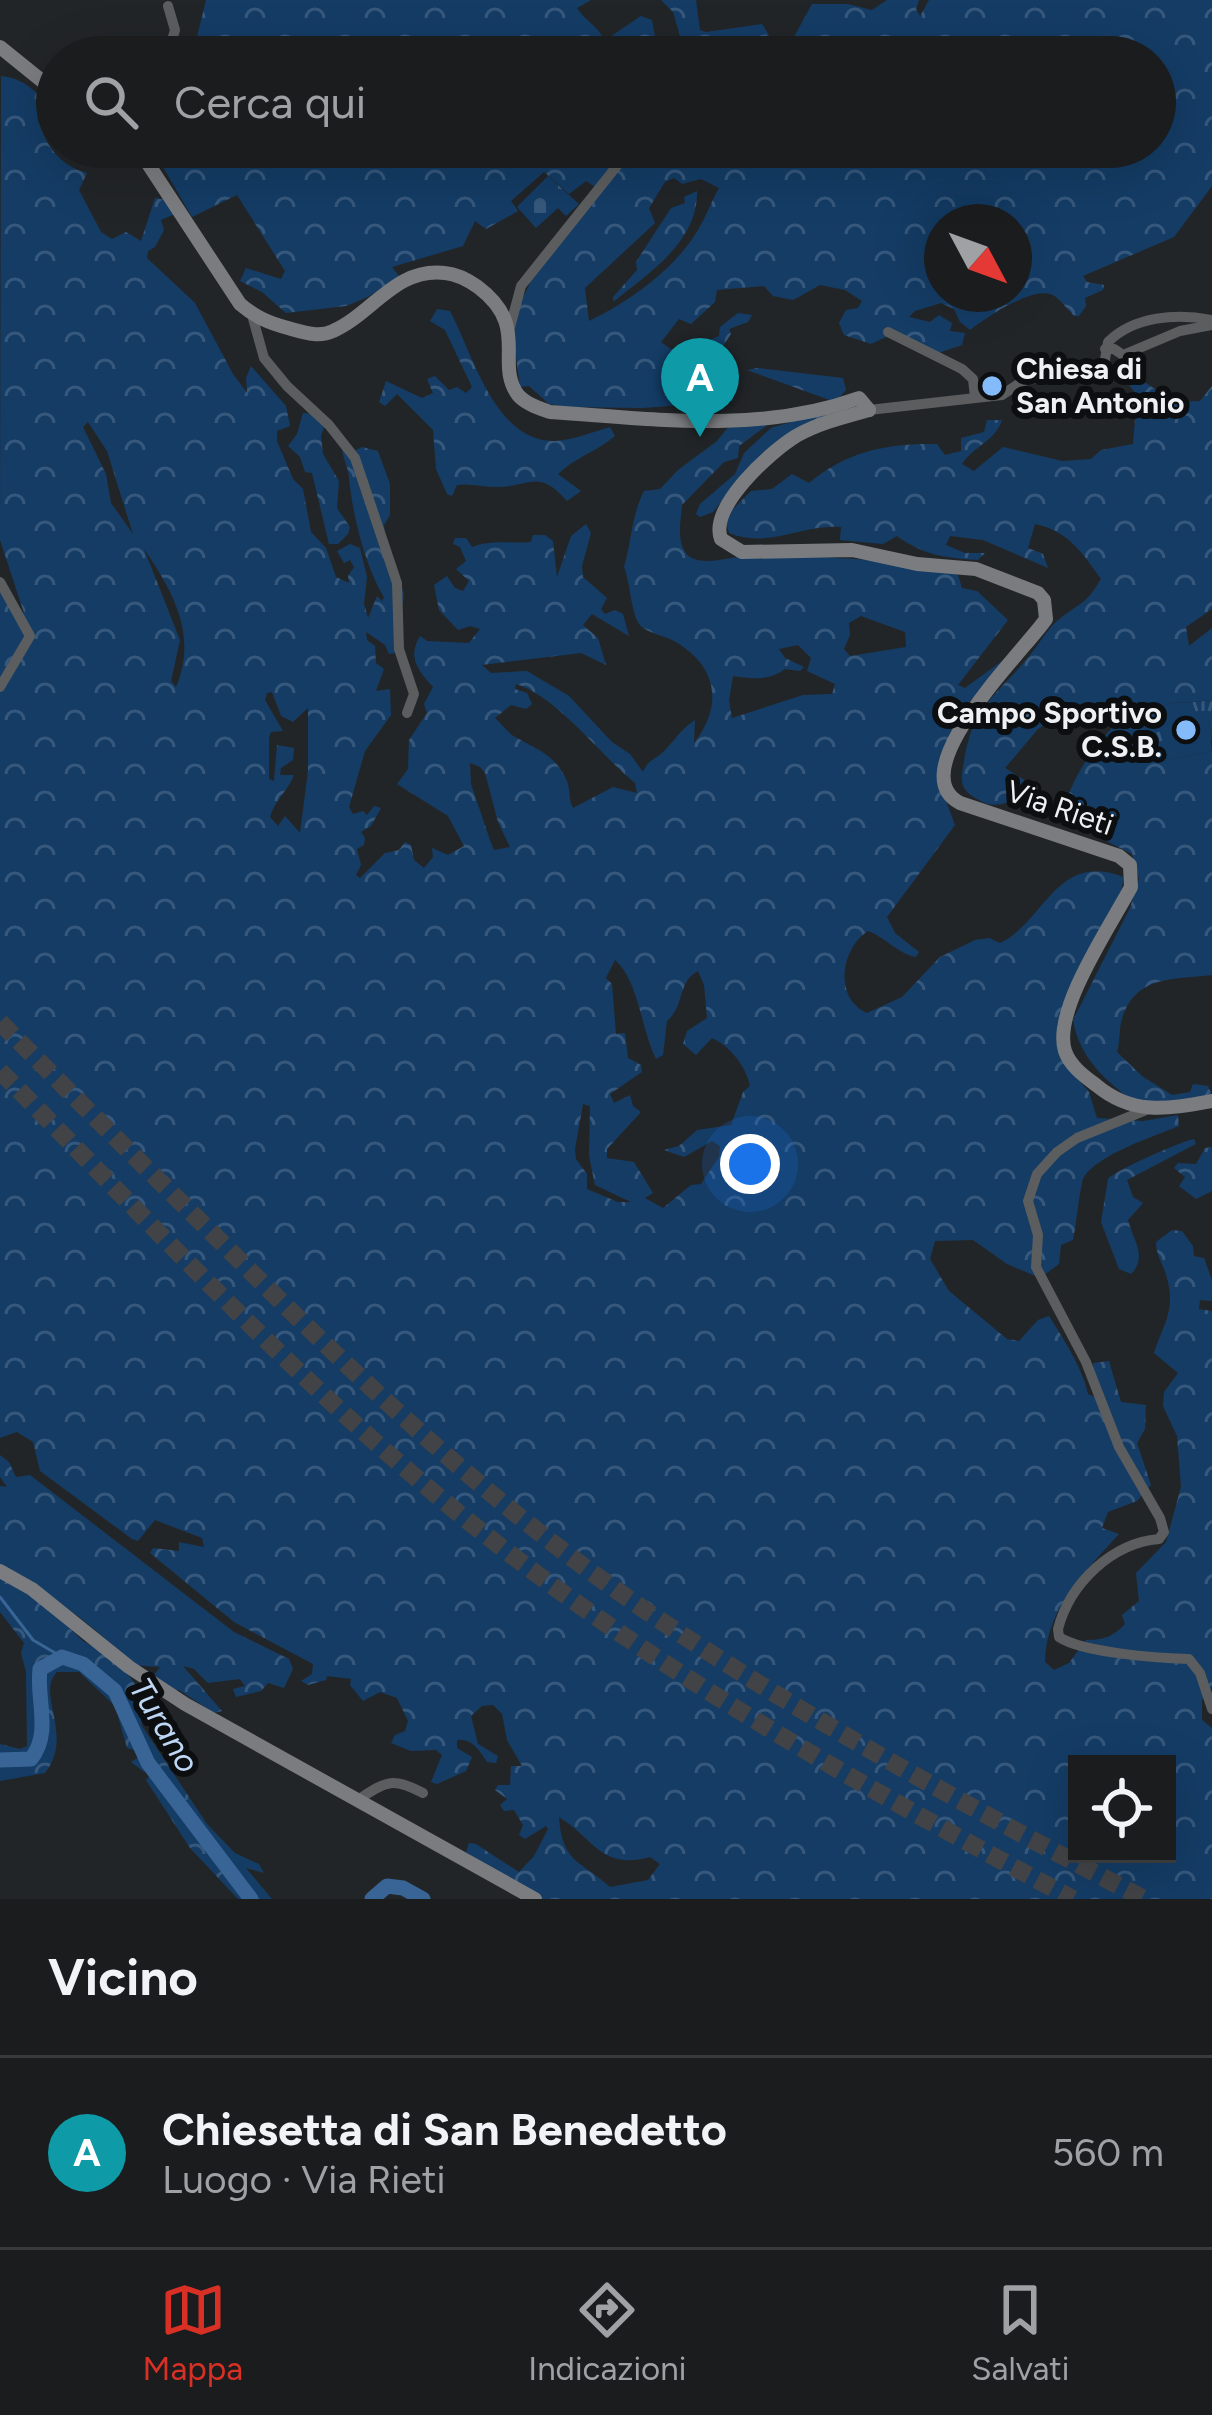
<!DOCTYPE html>
<html lang="it">
<head>
<meta charset="utf-8">
<style>
  :root { --surface:#1a1c1e; --page:#27292b; --text:#f1f3f6; --muted:#9fa1a4; --line:#383a3c; --accent:#d93025 }
  body { margin:0; font-family:Figtree,sans-serif; background:var(--page); color:var(--text) }
  .controls { position:absolute; right:36px; bottom:36px; display:grid; overflow:hidden; border-radius:0px; box-shadow:0 12px 48px #0002 }
  .controls button { width:108px; height:108px; display:grid; place-items:center; padding:0; border:0; border-bottom:3px solid var(--line); background:var(--surface); color:var(--text); font:60px sans-serif }
  .compass { position:absolute; left:924px; top:204px; width:108px; height:108px; border-radius:50%; background:var(--surface); box-shadow:0 12px 48px #0002; rotate:131deg }
  .you { position:absolute; left:750px; top:1164px; width:42px; height:42px; margin:-30px; border:9px solid #fff; border-radius:50%; background:#1a73e8; box-shadow:0 0 0 18px #1a73e833 }
  .badge { display:grid; place-items:center; width:78px; height:78px; border-radius:50%; background:var(--accent); color:#fff; font-size:39px; font-weight:700 }
  .pin { position:absolute; translate:-50% -99px; filter:drop-shadow(0 3px 6px #0008) }
  .pin::after { content:''; position:absolute; top:63px; width:42px; height:36px; background:inherit; clip-path:polygon(0 0,100% 0,50% 100%) }
  .list { margin:0; padding:0; list-style:none }
  h2 { display:flex; justify-content:space-between; align-items:center; height:156px; margin:0; padding:0 48px; font-size:51px }
  h2 small { font-size:39px; font-weight:400; color:var(--muted) }
  .list li { display:grid; grid-template-columns:78px 1fr auto; gap:36px; align-items:center; box-sizing:border-box; height:192px; padding:0 48px; border-top:3px solid var(--line) }
  .list b { display:block; font-size:45px; white-space:nowrap }
  .list p { margin:0; font-size:39px; white-space:nowrap; color:var(--muted) }
  .list em { font-size:39px; font-style:normal; color:var(--muted) }
  .icon { flex:none; width:66px; height:66px; fill:none; stroke:currentColor; stroke-width:2; stroke-linecap:round; stroke-linejoin:round }
  .map { position:relative; flex:none; width:1212px; height:1899px; overflow:hidden }
  .search { position:absolute; background:var(--surface); box-shadow:0 12px 48px #0002; left:36px; right:36px; top:36px; height:132px; display:flex; align-items:center; gap:30px; box-sizing:border-box; padding:0 42px; border-radius:66px; color:var(--muted); font-size:45px }
  .sheet { height:348px; background:var(--surface) }
  nav { display:flex; justify-content:space-around; align-items:center; box-sizing:border-box; height:168px; border-top:3px solid var(--line); background:var(--surface); font-size:33px; color:var(--muted) }
  nav a { display:grid; justify-items:center; gap:6px }
  nav .on { color:var(--accent) }
  .map>svg:first-child { display:block }
  .grass { fill:url(#grass-tufts) }
  .forest { fill:url(#forest-crowns); fill-rule:evenodd }
  .cemetery { fill:url(#cemetery-stones) }
  .garden { fill:#143c65 }
  .lines { fill:none; stroke-linecap:round; stroke-linejoin:round }
  .stream { stroke:#396596; stroke-width:3 }
  .river { stroke:#396596; stroke-width:15 }
  .highway-tunnel { stroke:#414346; stroke-width:18; stroke-dasharray:18 9; stroke-linecap:butt }
  .street { stroke:#5b5d5e; stroke-width:10 }
  .secondary { stroke:#7a7c7f; stroke-width:14 }
  .poi-dot { fill:#84bcfb; stroke:#0c0e0f; stroke-width:4.5 }
  .labels { text-anchor:middle; stroke-width:12; stroke-linejoin:round; paint-order:stroke }
  .poi-label { font-size:30px; font-weight:bold; fill:#eef0f3; stroke:#0c0e0f; text-anchor:start }
  .street-label { font-size:30px; fill:#eef0f3; stroke:#0c0e0f }
  .water-label { font-size:33px; font-style:italic; fill:#bed7f5; stroke:#0c0e0f }
</style>
</head>
<body>
<div class="map">
<svg width="1212" height="1899" viewBox="0 0 1212 1899">
  <defs>
    <pattern id="grass-tufts" width="24" height="20" patternUnits="userSpaceOnUse" patternTransform="scale(3)"><rect width="24" height="20" fill="#143c65"/><path d="M3 7l-1-3M5 7V3M7 7l1-3M15 17l-1-3M17 17v-4M19 17l1-3" fill="none" stroke="#36587c"/></pattern>
    <pattern id="forest-crowns" width="20" height="18" patternUnits="userSpaceOnUse" patternTransform="scale(3)"><rect width="20" height="18" fill="#143c65"/><path d="M2 6a3 3 0 1 1 6 0M12 15a3 3 0 1 1 6 0" fill="none" stroke="#36587c"/></pattern>
    <pattern id="cemetery-stones" width="16" height="16" patternUnits="userSpaceOnUse" patternTransform="scale(3)"><rect width="16" height="16" fill="#143c65"/><path d="M2 7V4a2 2 0 0 1 4 0v3zM10 15v-3a2 2 0 0 1 4 0v3z" fill="#36587c"/></pattern>
  </defs>
  <rect width="100%" height="100%" fill="#222528"/>
  <path class="grass" d="M1212 700V740L1207 712 1212 751 1172 759 1152 758 1141 740C1164 692 1167 707 1212 700Z"/>
  <g class="forest">
    <path d="M206 0H591L577 8C586 22 599 26 604 41L641 16 652 20 657 48 669 52 671 57H192Z"/>
    <polygon points="661,0 696,0 700,30 706,32 762,24 769,35 750,42 737,55 704,47 705,57 686,57 673,12"/>
    <path d="M887 0H919L916 9 920 16 929 0H1212V186L1174 237 1083 276 1087 282 1104 285 1103 290 1085 298 1086 306 1079 316H1074C1068 310 1060 299 1053 295 1033 285 986 318 970 330L960 322 954 309 941 303 915 311 909 317 930 322 939 315 952 323 950 331 965 333 962 345 938 353 888 336 871 344 844 335 839 323 846 310 858 308 862 301 845 290 820 285 793 300 773 296 764 286 717 290 715 302 691 324 679 319 661 342 672 350 694 347 719 336 720 327 738 313 752 315 748 322 729 329 731 334 721 349 726 361 736 363 733 401 643 408 569 407 549 404 529 386 520 387 513 334 519 306 531 281 598 189 586 181 569 194 544 172 511 201 518 211 486 229 475 221 463 246 392 267 399 276 368 297 346 306 286 313 262 292 240 281 246 268 281 279 285 271 237 195 192 217 152 148 1155 147V57H783L812 4H848L872 10ZM674 178 682 184 701 179 719 188C711 202 706 217 698 230 675 269 629 302 589 321L585 288 655 223 649 208 665 182ZM942 222H1014V294H942Z"/>
    <path d="M1 76C29 79 38 96 57 114V128L37 117C45 144 58 165 87 173L79 190 101 232 112 239 126 232 141 241 155 198 166 200 175 214 161 220 164 230 155 247 148 251 147 258 195 303 233 374 247 393 246 378 251 366 286 406 290 426 277 431V441L293 479 303 489 311 532 326 548 336 577 349 583 348 576 354 567 350 560 344 563 337 551 350 544 360 548 367 577 364 604 368 618 377 596 382 601 384 597C365 566 352 513 349 477 348 467 343 459 342 449L352 452 362 447 378 451 390 484V515L384 525 386 544 404 594 396 653 389 654 385 645 366 632 367 640 375 646 376 663 384 669 376 691 390 689 391 715 365 751 349 807 353 814 363 811 367 815 374 806 381 808 371 826 361 832 365 838 364 845 357 849 361 865 356 875 360 878 385 853 399 850 405 842 411 845 414 860 424 868 433 857 432 848 448 855 464 846 448 816 397 784 408 769 409 740 427 713 424 704 433 687C418 670 407 658 420 636L427 641 469 643 480 629 470 626 458 630 439 610 434 585 447 576 455 588 463 591 469 581 456 569 466 561 460 547 453 544 455 538H466L472 547C493 539 509 544 531 542L533 535H545L553 541 557 577 571 536 586 524 591 533 582 566 583 577 607 598 601 609 605 614 615 610 623 614 629 636 592 614 583 625 598 638 606 665 581 653 482 665 491 673 527 671 569 696 612 742 630 754 643 772C649 758 656 760 665 750 677 738 679 731 695 720L694 743C723 706 718 667 676 642 666 636 651 634 642 627 631 618 631 585 624 567 632 540 631 517 644 491L660 489 678 470 717 441 730 425 773 421 739 446 738 458 724 462 682 505C681 519 675 547 690 557 706 567 736 555 754 555 819 556 883 560 948 567L958 575 962 588 977 591 1008 620 958 685 965 688 1013 653 955 718 941 788 955 825 887 917 895 933 919 952 916 957C898 954 885 937 868 931 840 949 834 999 867 1013L902 997 940 957 975 940 989 938 1000 943C1045 922 1056 851 1123 877 1124 906 1077 982 1062 1011L1057 1024 1060 1058 1089 1092 1097 1118 1143 1121 1178 1115 1179 1126C1158 1135 1086 1158 1082 1183 1078 1201 1077 1221 1073 1240L1061 1245 1059 1264 1040 1278 1007 1264 973 1240 935 1241 930 1259 949 1291 1007 1339 1019 1341 1038 1320 1049 1316C1063 1338 1083 1369 1088 1394L1095 1397 1093 1363 1109 1361 1121 1402 1146 1405 1145 1429 1137 1443 1151 1485 1137 1501 1108 1512 1102 1528 1119 1534C1085 1572 1046 1608 1045 1662L1054 1670 1069 1663 1086 1640C1103 1640 1113 1637 1125 1624L1122 1615 1139 1601 1136 1573 1166 1542 1181 1487 1177 1436 1163 1406 1164 1392 1178 1373 1154 1353C1163 1324 1176 1311 1167 1278 1164 1265 1156 1256 1156 1242L1172 1230 1182 1231 1193 1246 1194 1256 1204 1258 1212 1280V1301L1200 1300 1199 1309 1212 1311V1687L1202 1700V1720L1212 1728V1899H541L466 1852 469 1843 476 1844 519 1872 534 1856 548 1829 546 1826 525 1839 519 1835 523 1825 514 1810 504 1811 500 1805 507 1799 495 1790 498 1785H510L511 1766H522L507 1740 502 1714 493 1705 482 1706 471 1716 478 1744 498 1756 496 1763 487 1762C480 1751 472 1738 457 1740V1748L472 1757 466 1771 437 1784 431 1782 442 1755 436 1750 411 1751 391 1743 395 1735 405 1731 408 1721 397 1698 380 1692 363 1701 350 1685 351 1679 327 1676 326 1680 308 1685 301 1681 312 1674 313 1664 234 1622 150 1553 153 1548 179 1551V1542L204 1547 202 1538 155 1520 138 1541 132 1539 40 1471 33 1442 17 1432 0 1438V590L18 612 24 613 0 540ZM88 422 107 451 133 534 111 503 106 474 83 427ZM144 549C173 591 198 636 176 687L171 681 180 640ZM861 616 905 632 906 647 850 656 844 649 850 635 849 623ZM798 645 811 658 807 671 835 684 832 694 803 695 732 718 729 701 733 676C753 679 769 681 785 669L800 671 804 667 785 658 779 649ZM516 684C557 696 600 755 635 783L637 793 613 787 573 808C568 799 571 791 567 781 555 755 540 751 517 738 508 734 502 724 495 718L511 705 526 709 532 704 527 693 515 689ZM272 692 281 716 293 722 308 708V771L300 833 285 816 278 826 270 817C274 801 288 791 294 775H280L281 768 293 760 294 748 277 745 274 781 269 779V738L271 732 283 731 265 700 267 693ZM470 763 480 767 485 773 498 822 510 847 494 850 491 843 471 784ZM615 960C639 981 641 1029 656 1059L663 1055 667 1021C685 1006 677 982 698 971L704 985 707 1018 687 1031 683 1044 696 1055 712 1038C730 1046 746 1066 750 1086L743 1092 731 1125 697 1130 679 1146 664 1150 684 1157 712 1141 720 1146 719 1157 701 1184 691 1185 663 1208 645 1198 653 1193 634 1162 607 1158V1149L641 1112 633 1106 630 1095 614 1103 610 1094 642 1072 641 1065 628 1058 625 1033 616 1034 612 984 606 978ZM583 1104 590 1106 589 1156 595 1185 631 1202H618L587 1189V1174L576 1159 575 1149ZM1077 1764H1167V1854H1077ZM559 1817C596 1840 600 1870 650 1857L660 1864 648 1880 610 1887C582 1861 562 1864 559 1817Z"/>
    <path d="M697 191C698 242 649 273 613 302V297L637 270 636 262 671 208 685 203 684 197Z"/>
    <path d="M437 309 450 311C472 352 495 444 556 441 573 440 593 432 610 427L615 436C597 451 576 457 558 474L581 491 567 501C538 468 531 487 496 487 482 487 471 483 457 485L452 496 447 494 436 469 433 430 397 394 385 406 379 402 386 381 422 398 433 393 427 379 435 376 449 390 457 387 466 393 472 387 445 330 430 321Z"/>
    <polygon points="757,368 843,378 846,390 835,402 747,370"/>
    <path d="M1132 374 1175 402 1200 401 1212 386V609L1186 627 1189 646 1212 628V700C1167 707 1164 692 1141 740L1153 758 1172 759 1212 751V975C1171 980 1134 975 1121 1022 1119 1032 1120 1042 1117 1052L1142 1076 1172 1095 1190 1092 1193 1084 1208 1086 1212 1095 1193 1100 1134 1102C1105 1080 1079 1057 1073 1020L1130 908 1139 879 1132 854 1061 818C1069 787 1082 763 1103 738 1114 725 1126 714 1132 698L1102 708 1073 707 1038 729 1005 768 1026 781 1028 792C1010 802 996 811 977 799 958 788 961 780 964 761 973 706 992 700 1026 660 1038 647 1047 627 1062 617 1084 600 1085 605 1101 579 1082 552 1068 531 1035 524L1028 548 1043 554 1048 568 983 540 950 536 946 545 965 553H985L978 560C945 558 923 555 897 536L883 544 840 540 841 527C803 524 768 549 729 533L726 523 733 509 751 491 772 489 792 474 809 483C847 451 888 443 937 444L945 455 961 451V438L984 432 987 420H1002C996 440 973 447 962 464L974 471 1003 447 1062 461 1091 459 1101 450 1133 444 1137 395 1126 381Z"/>
    <polygon points="830,410 833,413 831,417 732,488 713,512 700,517 696,514 700,504 735,474 744,453 771,428"/>
    <polygon points="303,413 313,414 324,427 321,436 323,454 339,481 337,508 350,527 348,534 338,544 329,544 312,473 305,472 300,457 288,446 297,434"/>
    <path d="M1194 1139 1196 1144 1190 1147 1127 1180 1133 1197 1143 1203 1128 1220C1133 1240 1148 1257 1131 1274L1119 1269 1101 1222 1108 1179C1116 1170 1180 1142 1194 1139Z"/>
    <polygon points="1212,1147 1212,1191 1196,1199 1179,1186 1185,1177 1174,1168 1178,1163 1196,1164 1205,1148"/>
    <path d="M0 1455 9 1462 16 1477 30 1475 234 1632 289 1659 293 1669 284 1688 268 1683 261 1691 236 1697 233 1689 245 1686 240 1679 208 1683 194 1669 183 1666 222 1711 214 1713 179 1690H170L151 1699 146 1691V1673L154 1675 160 1667 132 1665C95 1625 48 1592 0 1567V1486L7 1487 0 1477Z"/>
    <path d="M0 1575 33 1594 83 1641 111 1657 130 1677 139 1690 142 1726 207 1824 235 1853 259 1864 264 1873 246 1868 272 1899H238L190 1848 146 1780 156 1770 144 1772 131 1762 139 1757 138 1751 127 1748 115 1706 79 1672H57C35 1694 75 1735 45 1773L0 1781V1744L20 1749 27 1746 26 1672 21 1653 24 1643 0 1612Z"/>
  </g>
  <polygon class="cemetery" points="548,176 579,204 566,216 558,208 536,228 517,207"/>
  <polygon class="garden" points="1207,712 1212,740 1165,749 1160,720"/>
  <g class="lines">
    <polyline class="stream" points="0,1597 33,1640 62,1657"/>
    <g class="river">
      <path d="M0 1760 31 1759C52 1733 36 1699 40 1669L62 1657 83 1664 115 1691 148 1763 251 1899"/>
      <polyline points="372,1899 387,1886 403,1888 423,1899"/>
    </g>
    <g class="highway-tunnel">
      <path d="M0 1022C70 1093 141 1163 212 1233 346 1367 485 1501 642 1608 802 1717 973 1809 1144 1899"/>
      <path d="M0 1071C147 1219 289 1374 451 1507 639 1662 857 1784 1073 1899"/>
    </g>
    <g class="street">
      <polyline points="167,57 175,30 168,6"/>
      <polyline points="252,315 264,358 287,386 329,425 355,458 397,583 399,649 414,694 407,713"/>
      <polyline points="509,331 521,286 632,147"/>
      <polyline points="888,332 962,369 973,379 975,397"/>
      <polyline points="1105,349 1114,349 1123,355 1180,331 1212,325"/>
      <path d="M869 410 1002 395 1023 381 1104 365 1108 342C1134 316 1177 313 1212 320"/>
      <polyline points="0,582 30,636 0,687"/>
      <path d="M1146 1110 1077 1138 1057 1152 1037 1174 1028 1201 1038 1235 1036 1267 1086 1362 1119 1447 1160 1518 1164 1532 1159 1539C1112 1543 1070 1583 1058 1629L1059 1637C1083 1653 1159 1658 1189 1659L1200 1673 1212 1709"/>
      <path d="M359 1799C387 1781 392 1777 423 1793"/>
    </g>
    <g class="secondary">
      <polyline points="0,47 57,93"/>
      <path d="M137 147 240 304C255 317 269 323 288 328 303 332 318 338 333 331 372 314 396 267 445 273 457 274 468 280 478 287 531 327 494 362 518 395 526 404 539 408 550 412 653 419 759 434 859 398L869 410"/>
      <path d="M869 410C844 417 819 423 796 436 770 452 709 507 721 539L742 552 852 550 917 564 976 569 1038 593 1044 600 1046 619C1026 649 899 771 960 803L1119 856 1130 865 1131 887C1111 925 1052 1011 1065 1051 1070 1066 1084 1076 1096 1085 1133 1116 1168 1109 1212 1101"/>
      <polyline points="0,1571 32,1589 129,1667 185,1704 535,1899"/>
    </g>
  </g>
  <g class="poi-dot">
    <circle cx="992" cy="386" r="12"/>
    <circle cx="1186" cy="730" r="12"/>
  </g>
  <g class="labels">
    <g class="poi-label">
      <text x="1016" y="379">Chiesa di<tspan x="1016" dy="34">San Antonio</tspan></text>
      <text x="1162" y="723" text-anchor="end">Campo Sportivo<tspan x="1162" dy="34">C.S.B.</tspan></text>
    </g>
    <g class="street-label">
      <text transform="translate(1060 808) rotate(19)" y="10">Via Rieti</text>
    </g>
    <g class="water-label">
      <text transform="translate(165 1725) rotate(59)" y="12">Turano</text>
    </g>
  </g>
</svg>
<div class="controls">
<button><svg class="icon" aria-label="locate" viewBox="0 0 24 24"><circle cx="12" cy="12" r="6"/><path d="M12 2v4M12 18v4M2 12h4M18 12h4"/></svg></button>
</div>
<svg class="compass" viewBox="-18 -18 36 36"><path d="M0-13l5 13h-10z" fill="#e53935"/><path d="M0 13l5-13h-10z" fill="#9fa1a4"/></svg>
<div class="you"></div>
<div class="pin badge" style="left:700px;top:437px;background:#0f9aa8">A</div>
<div class="search"><svg class="icon" aria-label="search" viewBox="0 0 24 24"><circle cx="10" cy="10" r="6"/><path d="M15 15l6 6"/></svg>Cerca qui</div>
</div>
<section class="sheet">
<h2>Vicino<small></small></h2>
<ul class="list">
<li><span class="badge" style="background:#0f9aa8">A</span><div><b>Chiesetta di San Benedetto</b><p>Luogo · Via Rieti</p></div><em>560 m</em></li>
</ul>
</section>
<nav>
<a class="on"><svg class="icon" aria-label="map" viewBox="0 0 24 24"><path d="M3 6l6-2 6 2 6-2v14l-6 2-6-2-6 2zM9 4v14M15 6v14"/></svg>Mappa</a>
<a><svg class="icon" aria-label="directions" viewBox="0 0 24 24"><path d="M12 3l9 9-9 9-9-9zM9 14v-3h6M13 9l2 2-2 2"/></svg>Indicazioni</a>
<a><svg class="icon" aria-label="saved" viewBox="0 0 24 24"><path d="M7 4h10v16l-5-4-5 4z"/></svg>Salvati</a>
</nav>
</body>
</html>
